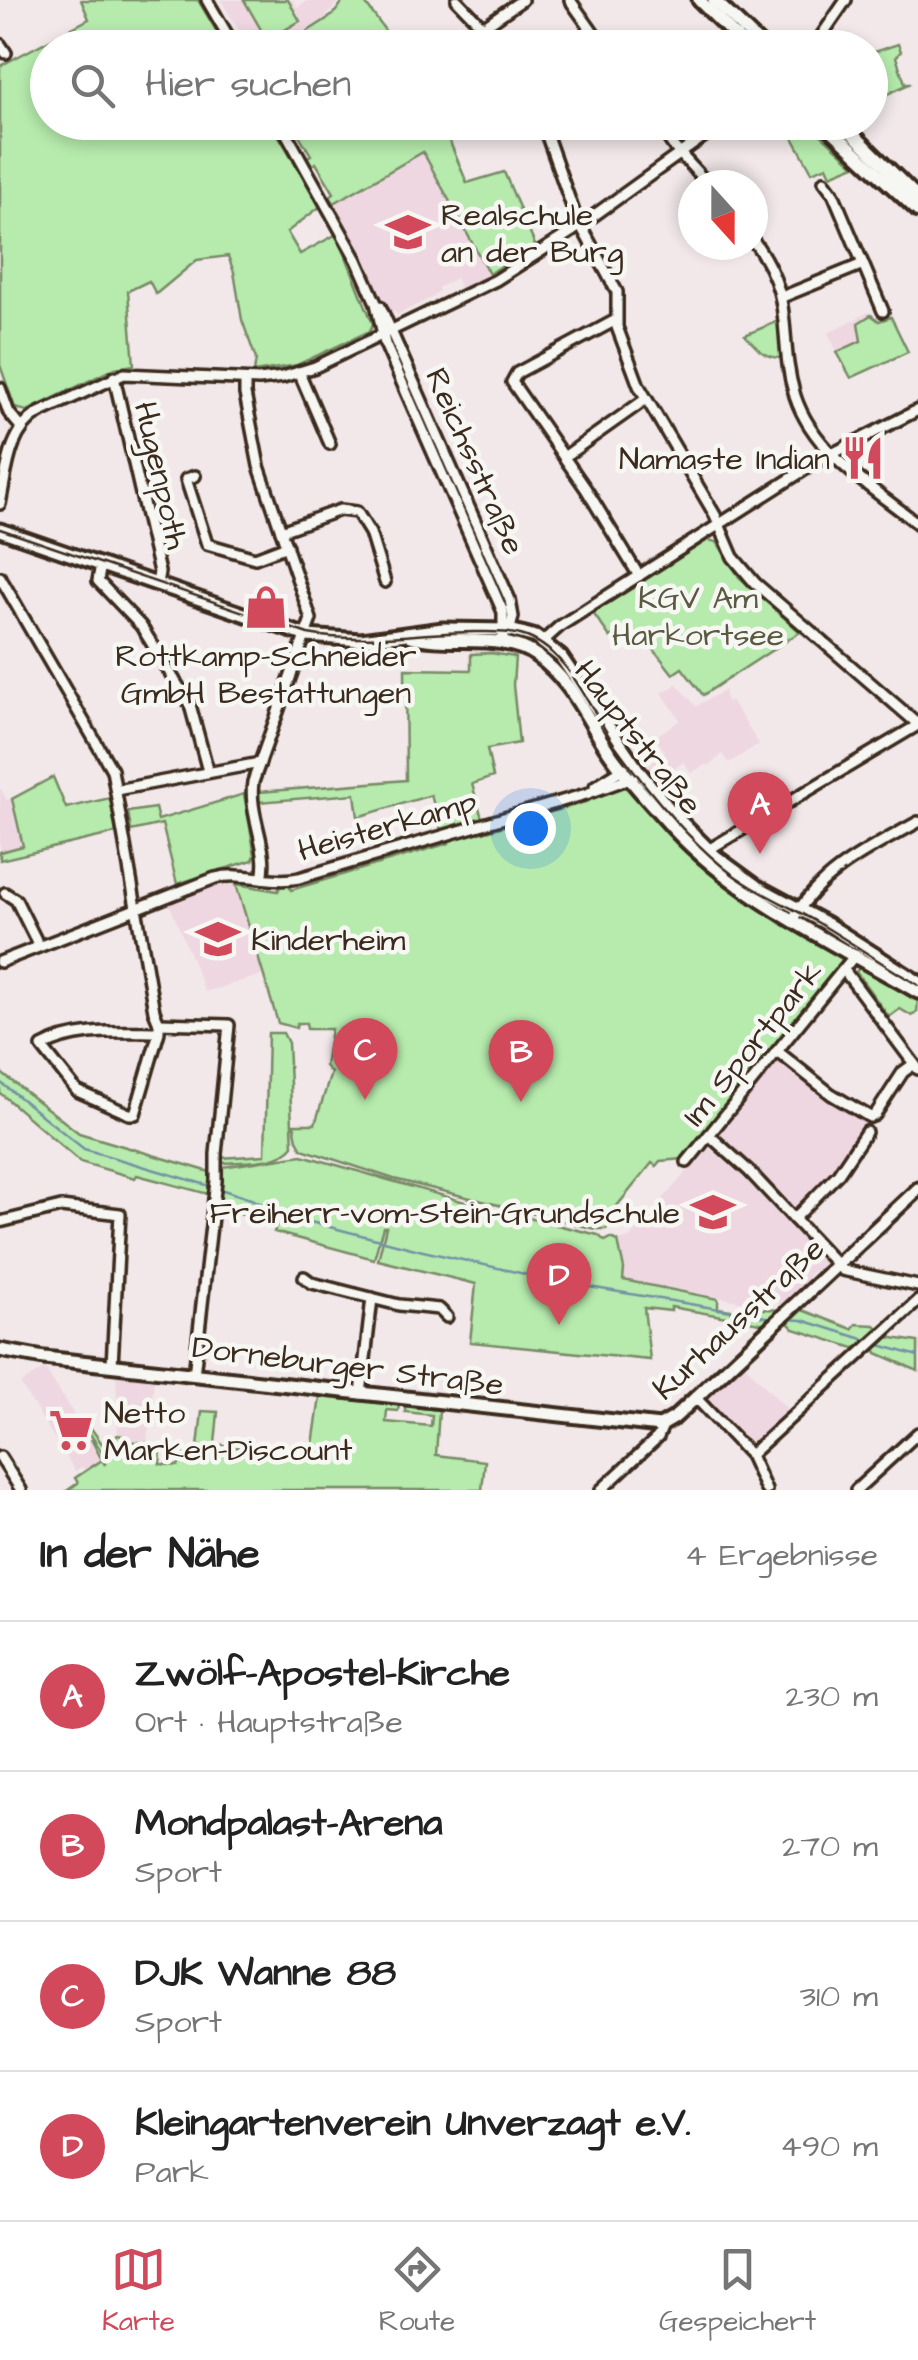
<!DOCTYPE html>
<html lang="de">
<head>
<meta charset="utf-8">
<style>
  :root { --surface:#fff; --page:#f6f6f6; --text:#222; --muted:#767676; --line:#e0e0e0; --accent:#d1495b }
  body { margin:0; font-family:"Architects Daughter",sans-serif; background:var(--page); color:var(--text) }
  .compass { position:absolute; left:678px; top:170px; width:90px; height:90px; border-radius:50%; background:var(--surface); box-shadow:0 5px 15px #0003; rotate:159deg }
  .you { position:absolute; left:530px; top:828px; width:35px; height:35px; margin:-25px; border:8px solid #fff; border-radius:50%; background:#1a73e8; box-shadow:0 0 0 15px #1a73e833 }
  .badge { display:grid; place-items:center; width:65px; height:65px; border-radius:50%; background:var(--accent); color:#fff; font-size:32px; font-weight:700 }
  .pin { position:absolute; translate:-50% -82px; filter:drop-shadow(0 2px 5px #0008) }
  .pin::after { content:''; position:absolute; top:52px; width:35px; height:30px; background:inherit; clip-path:polygon(0 0,100% 0,50% 100%) }
  .list { margin:0; padding:0; list-style:none }
  h2 { display:flex; justify-content:space-between; align-items:center; height:130px; margin:0; padding:0 40px; font-size:42px }
  h2 small { font-size:32px; font-weight:400; color:var(--muted) }
  .list li { display:grid; grid-template-columns:65px 1fr auto; gap:30px; align-items:center; box-sizing:border-box; height:150px; padding:0 40px; border-top:2px solid var(--line) }
  .list b { display:block; font-size:38px; white-space:nowrap }
  .list p { margin:0; font-size:32px; white-space:nowrap; color:var(--muted) }
  .list em { font-size:32px; font-style:normal; color:var(--muted) }
  .icon { flex:none; width:55px; height:55px; fill:none; stroke:currentColor; stroke-width:2; stroke-linecap:round; stroke-linejoin:round }
  .map { position:relative; flex:none; width:918px; height:1490px; overflow:hidden }
  .search { position:absolute; background:var(--surface); box-shadow:0 5px 15px #0003; left:30px; right:30px; top:30px; height:110px; display:flex; align-items:center; gap:25px; box-sizing:border-box; padding:0 35px; border-radius:55px; color:var(--muted); font-size:38px }
  .sheet { height:730px; background:var(--surface) }
  nav { display:flex; justify-content:space-around; align-items:center; box-sizing:border-box; height:140px; border-top:2px solid var(--line); background:var(--surface); font-size:28px; color:var(--muted) }
  nav a { display:grid; justify-items:center; gap:5px }
  nav .on { color:var(--accent) }
  .map>svg:first-child { display:block }
  .built { fill:#eed7e1 }
  .green { fill:#b6ebad; stroke:#788a66; stroke-width:2.5 }
  .lines { fill:none; stroke-linecap:round; stroke-linejoin:round }
  .stream { stroke:#7392a3; stroke-width:2.5 }
  .street-casing { stroke:#3b2a1e; stroke-width:16 }
  .secondary-casing { stroke:#3b2a1e; stroke-width:19 }
  .street { stroke:#f6f6f2; stroke-width:9 }
  .secondary { stroke:#f6f6f2; stroke-width:11 }
  .tram { stroke:#3b2a1e; stroke-width:2.5 }
  .labels { text-anchor:middle; stroke-width:9; stroke-linejoin:round; paint-order:stroke }
  .poi-label { font-size:32px; fill:#3b2a1e; stroke:#f6f6f2; text-anchor:start }
  .street-label { font-size:32px; fill:#3b2a1e; stroke:#f6f6f2 }
  .park-label { font-size:32px; fill:#5a5a42; stroke:#f6f6f2 }
</style>
</head>
<body>
<div class="map">
<svg width="918" height="1490" viewBox="0 0 918 1490">
  <rect width="100%" height="100%" fill="#f2e8ea"/>
  <filter id="ink" filterUnits="userSpaceOnUse"><feTurbulence type="fractalNoise" baseFrequency=".01" numOctaves="2"/><feDisplacementMap in="SourceGraphic" scale="20" xChannelSelector="R" yChannelSelector="G"/><feConvolveMatrix kernelMatrix="1 2 1 2 8 2 1 2 1" color-interpolation-filters="sRGB"/></filter>
  <g filter="url(#ink)">
    <g class="built">
      <polygon points="221,0 293,0 297,7 309,0 340,1 324,19 277,47 249,48"/>
      <polygon points="424,152 489,274 461,290 456,278 438,288 439,291 431,298 397,315 394,311 388,312 356,241 334,203"/>
      <polygon points="869,312 871,315 858,323 861,341 837,352 828,333"/>
      <polygon points="677,684 696,706 725,690 726,702 731,700 759,744 729,763 723,754 709,766 707,764 691,773 684,762 655,780 646,768 665,752 655,737 680,720 662,693"/>
      <polygon points="0,788 7,800 12,799 23,847 0,852"/>
      <polygon points="236,884 263,975 205,992 169,903 216,886"/>
      <polygon points="778,1057 865,1118 865,1132 837,1172 796,1212 717,1133"/>
      <polygon points="708,1147 743,1177 824,1263 817,1274 813,1271 808,1277 811,1280 783,1307 772,1299 754,1296 751,1303 622,1280 624,1269 618,1241 629,1238"/>
      <polygon points="744,1364 789,1411 750,1447 707,1400"/>
      <polygon points="45,1368 102,1460 85,1471 82,1467 75,1471 20,1384"/>
      <polygon points="116,1375 154,1380 147,1443 123,1441 123,1436 118,1435"/>
    </g>
    <g class="green">
      <polygon points="81,0 198,0 226,47 48,48 48,122 271,123 321,206 287,232 300,254 337,234 373,324 370,331 297,365 254,372 256,359 242,320 234,272 228,256 197,260 156,294 149,281 128,291 134,365 115,368 27,411 15,408 0,365 0,66 89,19"/>
      <polygon points="244,0 288,0 300,21 267,40"/>
      <polygon points="344,0 363,0 397,47 283,47 333,15"/>
      <polygon points="898,44 901,51 896,57 905,83 911,83 877,99 871,78 871,53"/>
      <polygon points="292,123 442,123 467,183 504,172 535,245 489,274 423,152 334,203 330,196 334,193 316,163 312,165 306,158 311,155"/>
      <polygon points="785,123 808,123 855,165 831,175 827,166 812,172"/>
      <polygon points="871,315 879,321 891,317 908,352 851,378 837,352 861,341 858,323"/>
      <path d="M778 321 781 358C764 358 756 347 745 335Z"/>
      <polygon points="393,343 510,611 508,617 388,345"/>
      <polygon points="708,540 717,542 739,577 800,632 703,695 682,668 673,674 648,642 638,648 625,627 610,637 593,613"/>
      <polygon points="491,653 515,657 513,685 519,743 487,749 493,777 472,784 482,818 441,830 431,795 358,817 355,794 259,802 259,792 406,780 405,669 471,670 471,654"/>
      <polygon points="53,777 66,808 110,798 116,833 0,860 0,852 23,846 12,799"/>
      <polygon points="624,784 678,845 711,874 843,959 683,1159 660,1161 656,1166 652,1163 608,1217 612,1221 606,1229 595,1229 394,1179 302,1149 297,1140 294,1124 315,1124 331,1073 325,1066 331,1029 307,1029 306,1023 297,1023 296,1028 278,1023 236,884 278,891 280,886 289,885 291,890 449,843 448,837 478,828 480,833 589,801 590,796"/>
      <polygon points="244,794 255,855 253,860 177,884 162,824 131,831 128,812 155,808 158,820"/>
      <polygon points="861,965 918,999 917,1012 912,1016 900,1009 889,1017 856,972"/>
      <path d="M268 1033H283L288 1043 293 1146C280 1164 243 1161 222 1163L221 1158 265 1155Z"/>
      <polygon points="0,1072 79,1133 210,1172 208,1194 137,1175 135,1178 80,1162 0,1093"/>
      <polygon points="302,1155 475,1205 598,1235 605,1241 611,1238 618,1241 624,1269 623,1280 718,1299 718,1308 750,1313 751,1308 780,1310 765,1324 671,1307 671,1311 644,1308 650,1360 470,1342 476,1284 378,1260 386,1227 383,1227 374,1259 274,1232 276,1226 220,1206 222,1167"/>
      <polygon points="802,1310 852,1329 856,1324 875,1325 880,1330 860,1347 854,1348 794,1329 788,1323"/>
      <polygon points="887,1337 918,1342 918,1371 877,1353 875,1348"/>
      <polygon points="320,1397 399,1405 398,1411 387,1410 386,1422 431,1426 432,1415 405,1412 405,1406 439,1410 436,1455 485,1461 482,1490 68,1490 78,1483 75,1478 102,1460 91,1439 105,1465 105,1457 85,1426 88,1424 103,1445 118,1435 123,1436 123,1441 147,1443 147,1448 161,1449 160,1464 178,1466 183,1454 197,1456 202,1411 218,1412 215,1444 311,1458"/>
    </g>
    <g class="lines">
      <g class="stream">
        <polyline points="0,1082 84,1149 210,1186"/>
        <polyline points="217,1188 251,1199 287,1216 423,1251 560,1282 772,1318"/>
        <polyline points="785,1319 802,1320 869,1341"/>
        <polyline points="876,1344 918,1356"/>
      </g>
      <g class="street-casing">
        <g id="street">
          <polyline points="207,0 235,48"/>
          <polyline points="457,0 503,48"/>
          <polyline points="570,0 604,48"/>
          <polyline points="483,27 522,0"/>
          <polyline points="0,44 6,53"/>
          <polyline points="813,48 846,0"/>
          <polyline points="280,122 357,260 376,303 385,344 503,612 503,644"/>
          <polyline points="542,122 575,215 617,292 617,327 639,386 715,515 733,557 755,583 918,724"/>
          <polyline points="657,122 674,147 709,185"/>
          <polyline points="824,181 833,193 883,311"/>
          <path d="M753 240C798 302 776 333 795 396 814 454 873 488 918 524"/>
          <polyline points="782,297 863,264"/>
          <polyline points="380,306 510,600 513,617 509,632"/>
          <polyline points="616,320 517,373 512,382 586,489 639,576"/>
          <polyline points="299,372 330,444"/>
          <polyline points="114,377 159,572 157,584"/>
          <path d="M245 380V394L259 466 311 619 253 782C248 815 270 849 262 878"/>
          <polyline points="0,388 9,413 21,427"/>
          <polyline points="564,457 646,399"/>
          <polyline points="195,476 186,479 207,544 255,558 287,546"/>
          <path d="M0 504C7 471 8 432 39 413L124 374 259 380 283 377 315 367 496 280 571 232 724 122"/>
          <polyline points="281,531 340,510 357,512 370,533 385,582"/>
          <polyline points="101,564 98,581 141,626 190,705 208,771"/>
          <polyline points="0,577 112,770 154,1011 159,1023"/>
          <polyline points="541,643 560,626 820,460 918,410"/>
          <polyline points="595,786 624,768"/>
          <polyline points="116,790 260,763"/>
          <polyline points="708,850 918,725"/>
          <polyline points="5,893 16,900 39,946"/>
          <path d="M793 919C822 870 870 849 918 822"/>
          <path d="M0 962 215 878C244 871 270 884 299 878L586 794 633 777"/>
          <polyline points="844,970 918,1069"/>
          <polyline points="159,1023 229,1025 216,1154 216,1181 194,1375"/>
          <path d="M159 1032 135 1114H129L77 1091 42 1047C75 1028 122 1032 159 1032V1023"/>
          <polyline points="777,1051 831,1094 870,1117 875,1115 903,1072 914,1064"/>
          <polyline points="709,1135 749,1171 842,1270 918,1286"/>
          <polyline points="687,1162 855,955"/>
          <polyline points="794,1219 838,1174 866,1132"/>
          <polyline points="0,1222 61,1207 120,1214 112,1365"/>
          <polyline points="304,1277 312,1283 399,1305 439,1309 447,1317"/>
          <polyline points="361,1394 372,1298"/>
          <polyline points="696,1398 750,1455 766,1490"/>
          <polyline points="750,1455 918,1301"/>
          <polyline points="0,1457 21,1490"/>
          <polyline points="601,1490 658,1437 663,1425"/>
          <polyline points="856,1490 918,1433"/>
        </g>
      </g>
      <g class="secondary-casing">
        <g id="secondary">
          <polyline points="699,0 747,48"/>
          <polyline points="714,0 764,48"/>
          <polyline points="823,122 918,211"/>
          <polyline points="841,122 918,198"/>
          <polyline points="0,530 307,636 361,640 443,629 510,630 536,637 561,657 640,773 673,814 715,856 756,886 827,924 918,982"/>
          <path d="M411 636C450 647 503 631 537 656 572 681 586 718 609 752 625 776 653 806 673 828 740 900 834 943 918 992"/>
          <polyline points="0,1350 44,1358 660,1426 674,1418 918,1189"/>
        </g>
      </g>
      <use href="#street" class="street"/>
      <use href="#secondary" class="secondary"/>
      <path class="tram" d="M0 529 308 634C362 644 419 632 475 632 492 632 511 631 527 637 571 654 591 712 617 748 648 791 682 833 723 867 751 890 784 903 815 921 850 941 883 965 918 985"/>
    </g>
  </g>
  <defs>
    <g id="school-bare" transform="scale(3.45)"><path d="M0-5L7-2L0 1L-7-2ZM-4 1L0 2.5L4 1V4Q0 6-4 4Z" fill="#d1495b" stroke="#f6f6f2" stroke-width="2.5" paint-order="stroke"/></g>
    <g id="restaurant-bare" transform="scale(3.45)"><path d="M-5-6h1v4h1v-4h1v4h1v-4h1v5L-1.5 .5V6h-2V.5L-5-1ZM5-6V6H3V1.5H1.5Q1.5-4 5-6Z" fill="#d1495b" stroke="#f6f6f2" stroke-width="2.5" paint-order="stroke"/></g>
    <g id="shop-bare" transform="scale(3.45)"><path d="M-5-2.5h2.3a2.7 3.5 0 0 1 5.4 0H5L5.5 6h-11ZM-1.5-2.5h3a1.5 2.3 0 0 0-3 0Z" fill="#d1495b" stroke="#f6f6f2" stroke-width="2.5" paint-order="stroke"/></g>
    <g id="supermarket-bare" transform="scale(3.45)"><path d="M-6-5.5h2.5l.6 2H6L4.5 2H-2.5L-4.4-4H-6ZM-1.5 3.2a1.3 1.3 0 1 0 .1 0ZM3 3.2a1.3 1.3 0 1 0 .1 0Z" fill="#d1495b" stroke="#f6f6f2" stroke-width="2.5" paint-order="stroke"/></g>
  </defs>
  <g fill-rule="evenodd">
    <use href="#school-bare" x="408" y="232"/>
    <use href="#restaurant-bare" x="863" y="458"/>
    <use href="#shop-bare" x="266" y="607"/>
    <use href="#school-bare" x="218" y="939"/>
    <use href="#school-bare" x="713" y="1212"/>
    <use href="#supermarket-bare" x="71" y="1430"/>
  </g>
  <g class="labels">
    <g class="poi-label">
      <text x="441" y="225">Realschule<tspan x="441" dy="37">an der Burg</tspan></text>
      <text x="830" y="469" text-anchor="end">Namaste Indian</text>
      <text x="266" y="666" text-anchor="middle">Rottkamp-Schneider<tspan x="266" dy="37">GmbH Bestattungen</tspan></text>
      <text x="251" y="950">Kinderheim</text>
      <text x="680" y="1223" text-anchor="end">Freiherr-vom-Stein-Grundschule</text>
      <text x="104" y="1423">Netto<tspan x="104" dy="37">Marken-Discount</tspan></text>
    </g>
    <g class="street-label">
      <text transform="translate(476 461) rotate(66)" y="11">Reichsstraße</text>
      <text transform="translate(162 475) rotate(77)" y="11">Hugenpoth</text>
      <text transform="translate(639 737) rotate(52)" y="11">Hauptstraße</text>
      <text transform="translate(387 825) rotate(-16)" y="11">Heisterkamp</text>
      <text transform="translate(752 1043) rotate(-51)" y="11">Im Sportpark</text>
      <text transform="translate(738 1318) rotate(-43)" y="11">Kurhausstraße</text>
      <text transform="translate(348 1365) rotate(7)" y="11">Dorneburger Straße</text>
    </g>
    <g class="park-label">
      <text x="698" y="608">KGV Am<tspan x="698" dy="37">Harkortsee</tspan></text>
    </g>
  </g>
</svg>
<svg class="compass" viewBox="-18 -18 36 36"><path d="M0-13l5 13h-10z" fill="#e53935"/><path d="M0 13l5-13h-10z" fill="#767676"/></svg>
<div class="you"></div>
<div class="pin badge" style="left:760px;top:854px">A</div>
<div class="pin badge" style="left:521px;top:1102px">B</div>
<div class="pin badge" style="left:365px;top:1100px">C</div>
<div class="pin badge" style="left:559px;top:1325px">D</div>
<div class="search"><svg class="icon" aria-label="search" viewBox="0 0 24 24"><circle cx="10" cy="10" r="6"/><path d="M15 15l6 6"/></svg>Hier suchen</div>
</div>
<section class="sheet">
<h2>In der Nähe<small>4 Ergebnisse</small></h2>
<ul class="list">
<li><span class="badge">A</span><div><b>Zwölf-Apostel-Kirche</b><p>Ort · Hauptstraße</p></div><em>230 m</em></li>
<li><span class="badge">B</span><div><b>Mondpalast-Arena</b><p>Sport</p></div><em>270 m</em></li>
<li><span class="badge">C</span><div><b>DJK Wanne 88</b><p>Sport</p></div><em>310 m</em></li>
<li><span class="badge">D</span><div><b>Kleingartenverein Unverzagt e.V.</b><p>Park</p></div><em>490 m</em></li>
</ul>
</section>
<nav>
<a class="on"><svg class="icon" aria-label="map" viewBox="0 0 24 24"><path d="M3 6l6-2 6 2 6-2v14l-6 2-6-2-6 2zM9 4v14M15 6v14"/></svg>Karte</a>
<a><svg class="icon" aria-label="directions" viewBox="0 0 24 24"><path d="M12 3l9 9-9 9-9-9zM9 14v-3h6M13 9l2 2-2 2"/></svg>Route</a>
<a><svg class="icon" aria-label="saved" viewBox="0 0 24 24"><path d="M7 4h10v16l-5-4-5 4z"/></svg>Gespeichert</a>
</nav>
</body>
</html>
